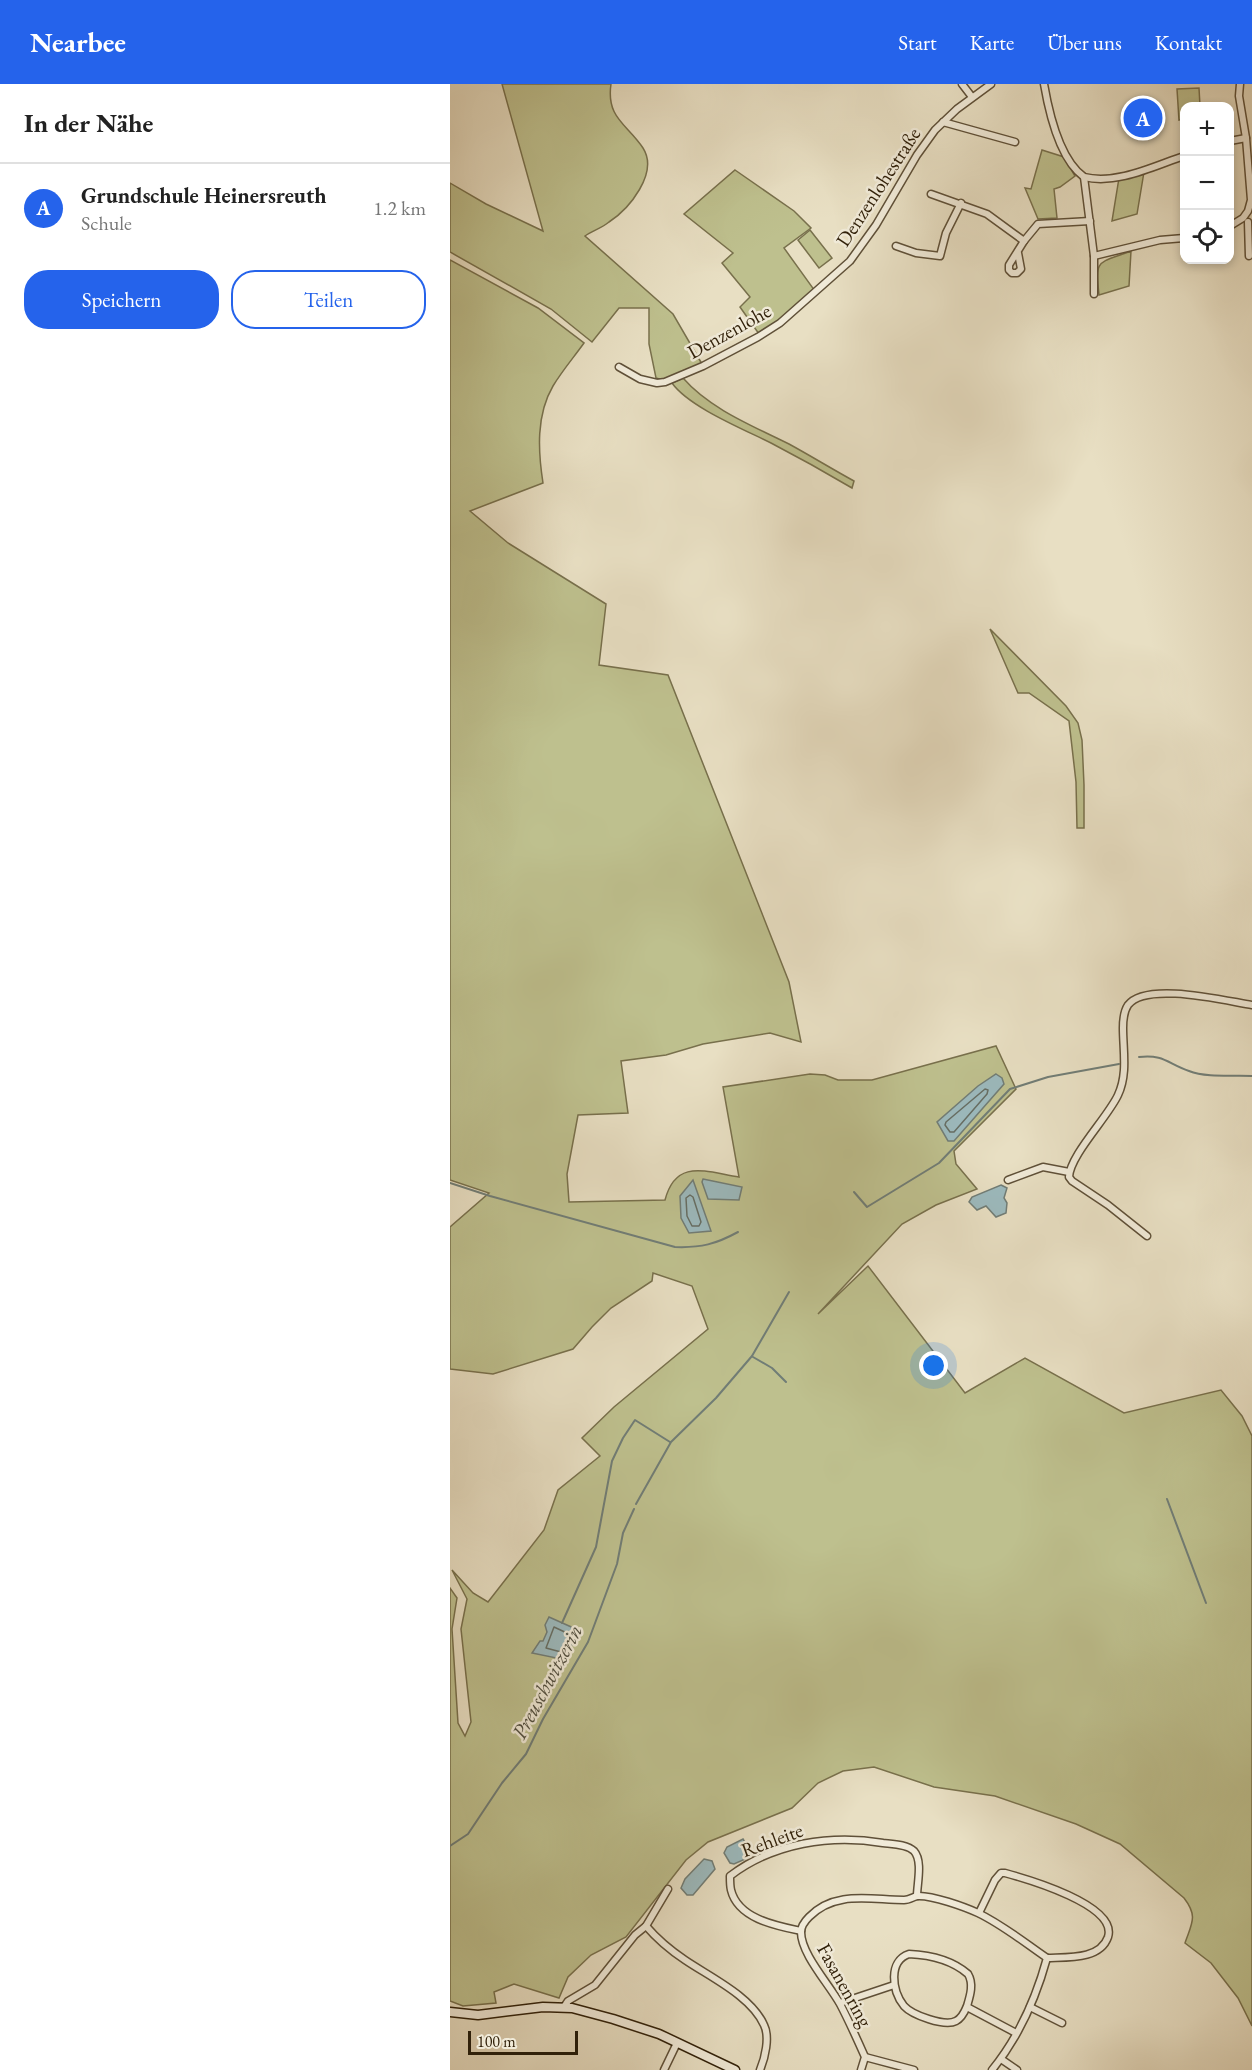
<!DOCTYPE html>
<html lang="de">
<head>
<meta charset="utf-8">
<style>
  :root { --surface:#fff; --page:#f2f2f2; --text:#222; --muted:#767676; --line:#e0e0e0; --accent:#2563eb }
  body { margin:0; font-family:"EB Garamond",serif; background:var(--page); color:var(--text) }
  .controls { position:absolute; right:18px; top:18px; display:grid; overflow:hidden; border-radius:12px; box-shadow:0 3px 9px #0003 }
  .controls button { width:54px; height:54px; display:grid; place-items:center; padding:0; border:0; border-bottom:2px solid var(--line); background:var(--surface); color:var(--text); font:30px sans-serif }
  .scale { position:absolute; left:18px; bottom:15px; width:110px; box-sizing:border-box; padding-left:6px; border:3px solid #31210a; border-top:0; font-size:16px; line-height:21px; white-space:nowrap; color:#31210a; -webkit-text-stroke:4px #f0ead8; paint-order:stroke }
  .you { position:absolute; left:484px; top:1282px; width:21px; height:21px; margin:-15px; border:4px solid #fff; border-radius:50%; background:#1a73e8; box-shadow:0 0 0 9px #1a73e833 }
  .badge { display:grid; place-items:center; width:39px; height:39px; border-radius:50%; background:var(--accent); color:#fff; font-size:20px; font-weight:700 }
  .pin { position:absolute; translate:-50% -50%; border:3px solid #fff; box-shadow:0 2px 6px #0006 }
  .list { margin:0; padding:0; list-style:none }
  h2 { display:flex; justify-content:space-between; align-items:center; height:78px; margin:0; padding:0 24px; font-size:26px }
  h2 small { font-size:20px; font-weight:400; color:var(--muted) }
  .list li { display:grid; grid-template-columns:39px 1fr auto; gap:18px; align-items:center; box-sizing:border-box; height:90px; padding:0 24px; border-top:2px solid var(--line) }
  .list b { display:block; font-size:22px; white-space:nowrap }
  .list p { margin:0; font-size:20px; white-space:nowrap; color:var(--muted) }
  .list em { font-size:20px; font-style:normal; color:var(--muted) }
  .actions { display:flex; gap:12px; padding:18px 24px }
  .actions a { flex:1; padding:14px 0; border:2px solid var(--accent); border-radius:24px; text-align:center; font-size:21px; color:var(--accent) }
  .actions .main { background:var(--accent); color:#fff }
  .icon { flex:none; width:33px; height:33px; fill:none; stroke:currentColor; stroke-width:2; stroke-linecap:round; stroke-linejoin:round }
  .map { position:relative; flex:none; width:802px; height:1986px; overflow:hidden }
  header { display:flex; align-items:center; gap:36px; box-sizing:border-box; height:84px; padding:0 30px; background:var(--accent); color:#fff }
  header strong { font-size:28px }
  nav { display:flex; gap:33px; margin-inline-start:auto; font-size:21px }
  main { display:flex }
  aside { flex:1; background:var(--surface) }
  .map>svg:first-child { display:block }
  .green { fill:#bec08e; stroke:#78704c; stroke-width:1.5 }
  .water { fill:#9cbabe; stroke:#717d76; stroke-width:1.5 }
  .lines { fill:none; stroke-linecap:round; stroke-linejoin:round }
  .shore { stroke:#666e64; stroke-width:1.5 }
  .stream { stroke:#717d76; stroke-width:2 }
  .street-casing { stroke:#5f5038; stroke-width:9 }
  .secondary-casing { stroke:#31210a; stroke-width:11 }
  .street { stroke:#f0ead8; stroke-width:6 }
  .secondary { stroke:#f0ead8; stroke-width:8 }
  .labels { text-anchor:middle; stroke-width:5; stroke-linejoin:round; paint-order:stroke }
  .street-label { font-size:20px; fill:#31210a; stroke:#f0ead8 }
  .water-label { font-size:21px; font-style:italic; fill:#514f40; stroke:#f0ead8 }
</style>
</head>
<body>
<header>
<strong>Nearbee</strong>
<nav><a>Start</a><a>Karte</a><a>Über uns</a><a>Kontakt</a></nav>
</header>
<main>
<aside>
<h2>In der Nähe<small></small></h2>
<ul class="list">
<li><span class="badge">A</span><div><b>Grundschule Heinersreuth</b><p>Schule</p></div><em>1.2 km</em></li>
</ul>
<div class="actions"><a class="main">Speichern</a><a>Teilen</a></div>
</aside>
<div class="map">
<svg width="802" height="1986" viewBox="0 0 802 1986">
  <rect width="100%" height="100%" fill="#e8dfc3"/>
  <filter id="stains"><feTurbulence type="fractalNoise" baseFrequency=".00333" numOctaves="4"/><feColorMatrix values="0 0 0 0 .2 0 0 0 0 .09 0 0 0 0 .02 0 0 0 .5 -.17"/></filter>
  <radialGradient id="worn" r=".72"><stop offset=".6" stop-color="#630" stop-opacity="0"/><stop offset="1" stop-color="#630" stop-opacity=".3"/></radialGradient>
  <g class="green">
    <path d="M52 0H161C156 34 177 40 193 64 209 89 179 125 159 138 152 144 142 147 135 152L223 230 252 280 213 296 206 294 199 260V224H169L142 258 101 225 0 168V99L36 120 93 147Z"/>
    <polygon points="749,4 750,22 734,22 734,35 729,36 727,5"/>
    <polygon points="592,66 614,73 625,92 610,103 604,105 607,134 588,135 575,104 581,105"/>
    <polygon points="285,86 344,127 361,144 334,164 365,207 346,223 309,250 290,223 300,213 272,179 283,169 234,130"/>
    <polygon points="694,88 687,130 662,137 669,94"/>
    <polygon points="360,146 382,174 369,184 348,156"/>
    <path d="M681 167 679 202 649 211C645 174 647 180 681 167Z"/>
    <path d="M0 176 88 224 134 259C124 273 112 287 103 302 86 331 88 367 93 399L20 427 58 459 156 520 149 581 218 591 339 898 351 958 320 949 253 960 216 971 171 977 178 1029 128 1031 117 1090 119 1118 215 1116C226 1074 256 1088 289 1093L273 1003 360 990 375 991 388 996H422L546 962 566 1005 504 1067 506 1080 527 1105 486 1121 452 1140 368 1230 418 1182 515 1309 575 1274 674 1329 771 1306 792 1332 802 1352V1942L788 1914 761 1879 735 1859C742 1839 748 1832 734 1814L670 1760 626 1740 545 1712 484 1703 424 1683 393 1687 368 1699 342 1724 258 1758 236 1776 176 1853 141 1871 118 1893 109 1914 64 1900 44 1908 46 1919 13 1922 0 1917V1504L7 1514 2 1545 8 1639 15 1652 21 1638 11 1545 17 1515 2 1486 23 1509 38 1518 94 1446 108 1406 150 1372 132 1354 164 1323 258 1245 242 1202 203 1189 202 1197 161 1224 142 1243 123 1265 43 1290 0 1285V1143L39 1109 0 1096Z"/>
    <path d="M233 294C260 325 303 342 339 360 361 372 382 385 404 397L402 404C375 388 348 373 321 359 293 345 239 323 222 299Z"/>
    <polygon points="540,545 616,622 628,639 632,656 634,701 634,744 627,744 626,698 619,637 579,609 568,609"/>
  </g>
  <g class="water">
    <polygon points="546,990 552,994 554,1000 504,1057 498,1057 487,1038 528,1002"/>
    <polygon points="253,1095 292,1103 289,1116 258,1115 252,1098"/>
    <polygon points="243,1096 261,1147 239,1149 231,1134 230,1112"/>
    <polygon points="551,1101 557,1104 554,1114 557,1119 556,1129 546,1133 536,1122 527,1126 519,1118 522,1113"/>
    <polygon points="99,1533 128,1546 116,1576 82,1569 90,1557 93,1557 97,1548 95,1541"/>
    <polygon points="293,1755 301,1768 300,1773 284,1780 280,1779 274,1769 277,1763"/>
    <polygon points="254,1775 262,1777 265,1785 243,1811 237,1811 231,1804 235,1795"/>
  </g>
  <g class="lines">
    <g class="shore">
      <polygon points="535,1005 538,1006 537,1010 504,1048 500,1048 495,1041 496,1038"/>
      <polygon points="240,1111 243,1113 251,1138 249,1142 242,1142 237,1132 236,1114"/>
      <polygon points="104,1543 119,1550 111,1568 96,1564"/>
    </g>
    <g class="stream">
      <path d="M689 973C714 970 718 980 739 987 756 994 784 991 802 992"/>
      <path d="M0 1099 40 1112 225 1163C251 1164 266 1160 288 1148"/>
      <polyline points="404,1108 417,1123 489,1079 560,1005 598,993 669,980"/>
      <polyline points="303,1273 322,1284 336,1298"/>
      <polyline points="717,1415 756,1519"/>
      <polyline points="186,1420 221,1358 266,1314 302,1272 339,1208"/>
      <polyline points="112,1539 146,1463 162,1377 173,1354 185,1336 220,1358"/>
      <polyline points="0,1762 18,1750 52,1699 76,1670 93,1635 138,1558 167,1480 173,1449 184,1425"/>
    </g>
    <g class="street-casing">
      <g id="street">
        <polyline points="512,0 522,13"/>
        <path d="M594 0C599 29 609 75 634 93 667 101 704 82 734 72"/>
        <polyline points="493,38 565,58"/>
        <polyline points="780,57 796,54"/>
        <polyline points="634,93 644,172 644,210"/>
        <polyline points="481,110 537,130 574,157 588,140 640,137"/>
        <polyline points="798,138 799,172"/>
        <polyline points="780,142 793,134 798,127 801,116 796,54 789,12 790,0"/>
        <polyline points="446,162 466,169 490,172 496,149 511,119"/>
        <polyline points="568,169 571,185 567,189 562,189 559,186 559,181 574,157"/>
        <polyline points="644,172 710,156 734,154"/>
        <polyline points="169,283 190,295 207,299 215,298 253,282 308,253 330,239 400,177 426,141 467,71 485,46 507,25 541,0"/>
        <polyline points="558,1096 593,1083 619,1088"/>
        <path d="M697 1152 658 1121 622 1097 619 1093C620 1071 658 1033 668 1011 678 990 673 966 673 944 673 937 674 927 678 921 696 897 776 917 802 921"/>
        <path d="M529 1829 545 1796 551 1789H555C577 1795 668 1821 658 1853 650 1876 617 1873 597 1874"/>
        <path d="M196 1842C208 1856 220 1866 235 1876 260 1893 301 1912 314 1941 320 1953 315 1974 310 1986"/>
        <path d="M351 1847C327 1842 288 1835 281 1806 280 1802 280 1797 280 1792 323 1759 381 1750 433 1759 442 1760 457 1760 464 1767 473 1777 467 1800 467 1812"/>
        <path d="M459 1870C480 1871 502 1876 518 1890 524 1900 520 1912 517 1922 515 1927 512 1934 506 1937 495 1943 462 1931 454 1922 442 1907 438 1877 459 1870Z"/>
        <polyline points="390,1919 444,1901"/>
        <polyline points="114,1923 118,1917 145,1901 185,1851 196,1842 218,1805"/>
        <polyline points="517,1923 566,1949"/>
        <polyline points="580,1923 612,1939"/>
        <polyline points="415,1973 464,1986"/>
        <polyline points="551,1975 567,1986"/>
        <polyline points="214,1986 227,1959"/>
        <path d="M411 1986 415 1973C407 1955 399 1937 390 1920 379 1900 351 1870 351 1848 351 1842 355 1837 359 1833 385 1806 421 1816 454 1816 459 1816 463 1813 467 1812 482 1811 515 1823 528 1829 553 1841 575 1859 597 1874 586 1914 568 1954 542 1986"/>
      </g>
    </g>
    <g class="secondary-casing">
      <polyline id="secondary" points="0,1928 28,1931 93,1923 122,1924 163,1935 209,1950 285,1986"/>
    </g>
    <use href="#street" class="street"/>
    <use href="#secondary" class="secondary"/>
  </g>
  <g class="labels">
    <g class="street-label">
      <text transform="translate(428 103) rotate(-57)" y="7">Denzenlohestraße</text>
      <text transform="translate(279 247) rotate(-29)" y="7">Denzenlohe</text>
      <text transform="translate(322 1756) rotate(-20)" y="7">Rehleite</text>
      <text transform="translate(395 1901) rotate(61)" y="7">Fasanenring</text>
    </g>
    <g class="water-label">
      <text transform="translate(97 1598) rotate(-62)" y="7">Preuschwitzerin</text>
    </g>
  </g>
  <rect width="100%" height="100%" filter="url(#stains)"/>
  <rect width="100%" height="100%" fill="url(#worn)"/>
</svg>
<div class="controls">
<button>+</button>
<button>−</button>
<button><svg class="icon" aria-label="locate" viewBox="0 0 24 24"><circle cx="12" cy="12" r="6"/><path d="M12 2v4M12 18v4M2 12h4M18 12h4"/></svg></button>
</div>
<div class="scale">100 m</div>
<div class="you"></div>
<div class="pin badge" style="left:693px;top:34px">A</div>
</div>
</main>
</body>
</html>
